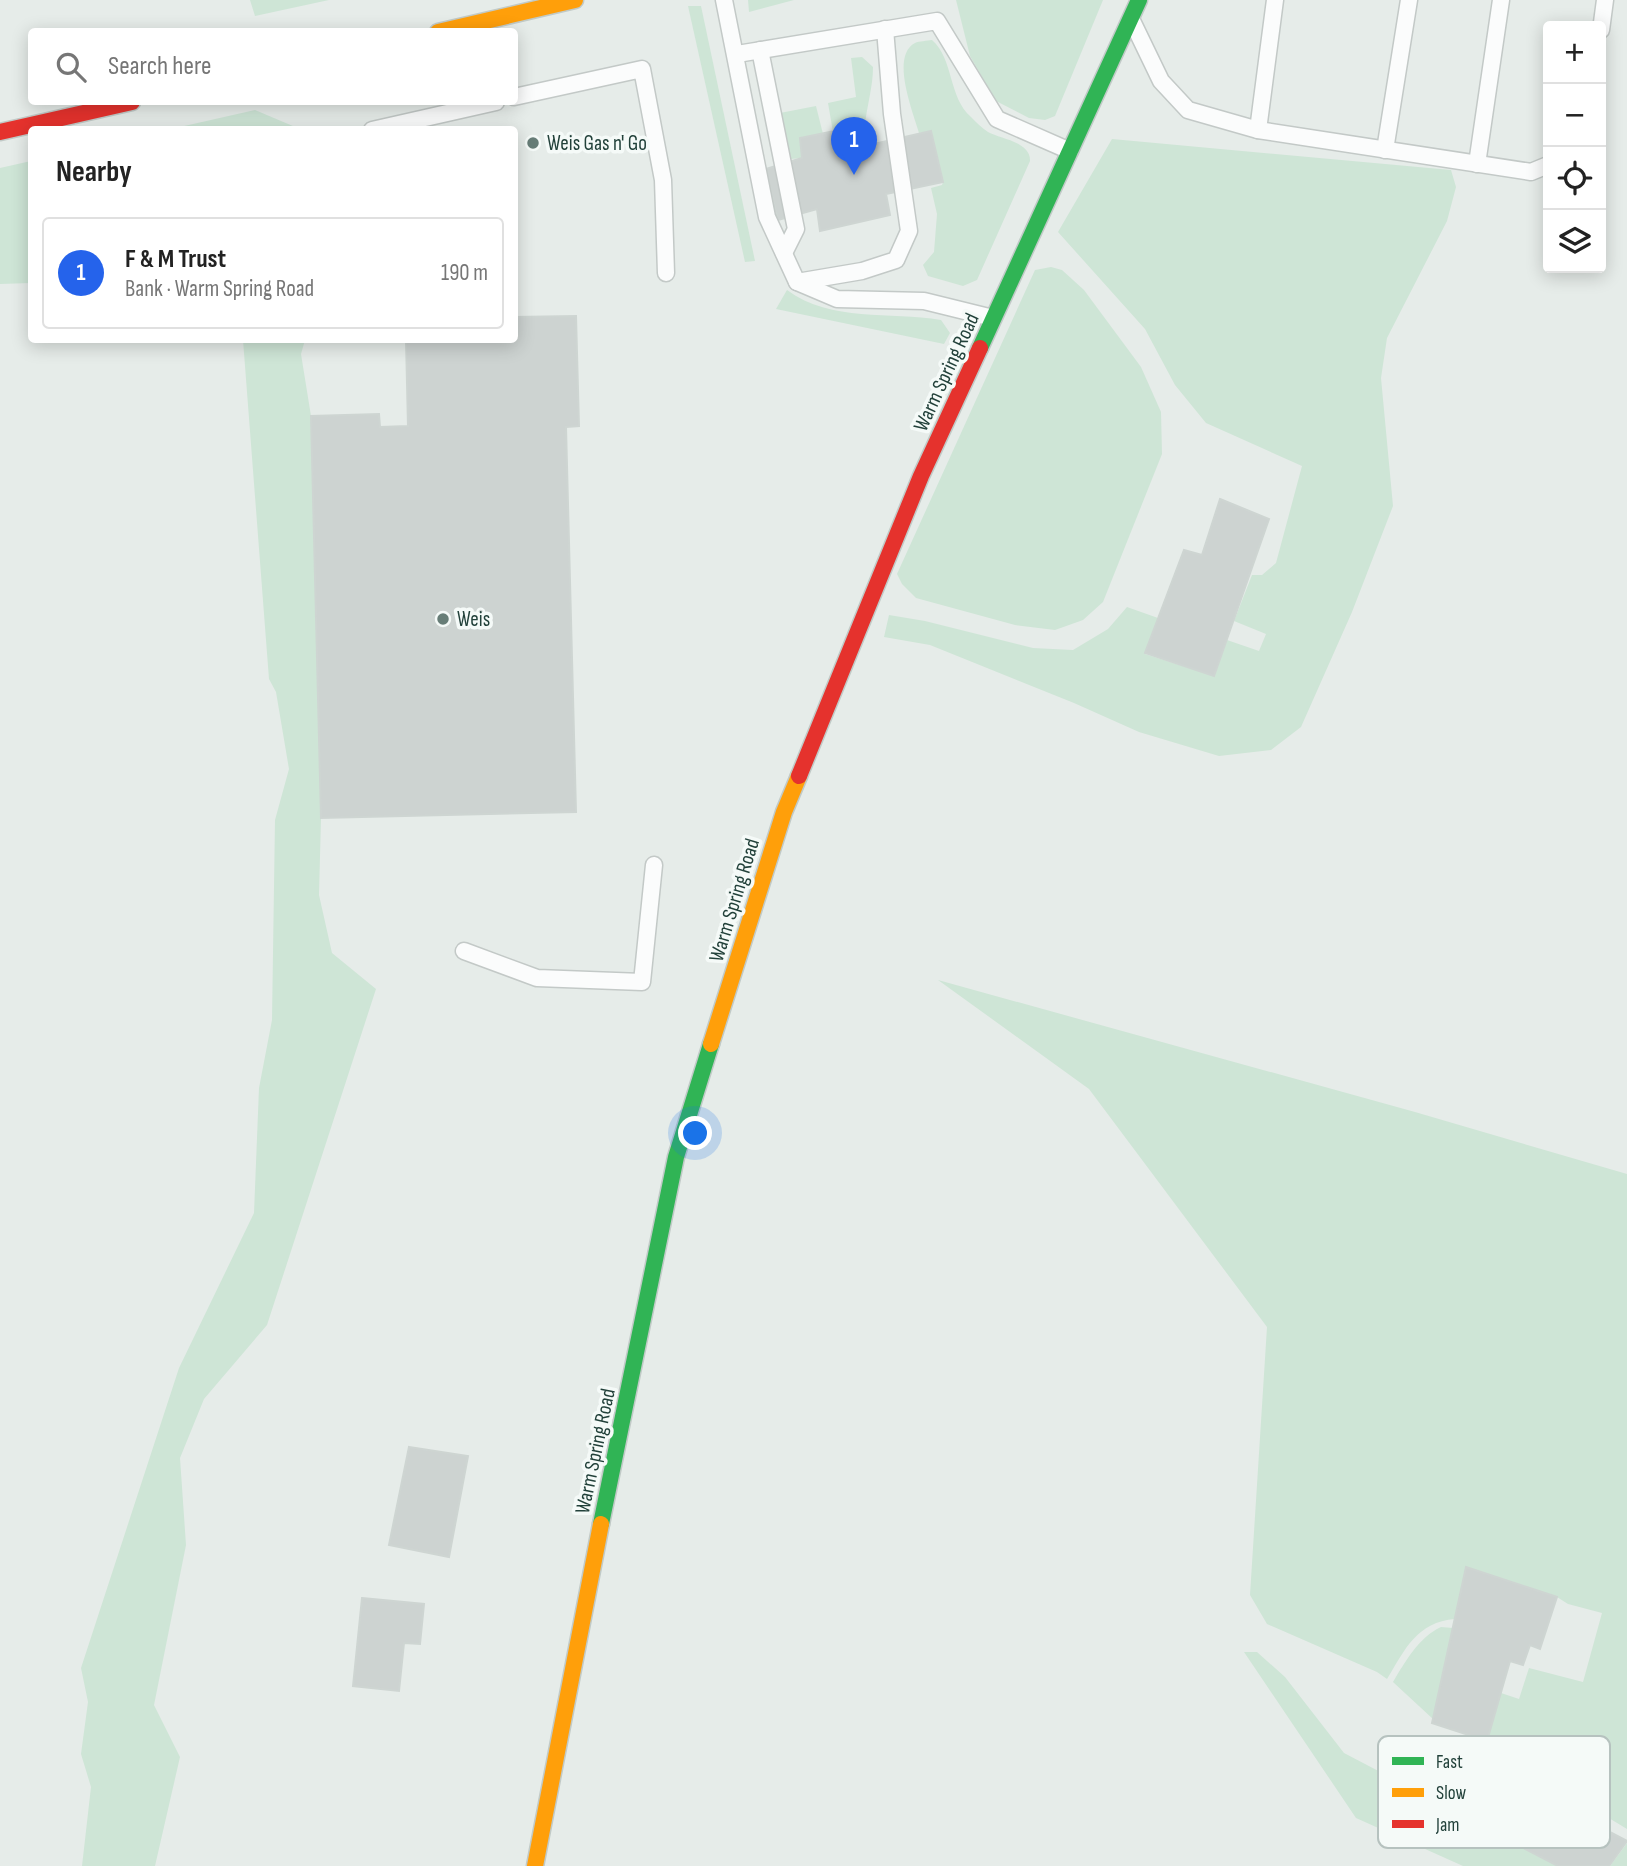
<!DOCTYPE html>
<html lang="en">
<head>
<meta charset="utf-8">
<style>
  :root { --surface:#fff; --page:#f2f2f2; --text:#222; --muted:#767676; --line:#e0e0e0; --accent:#2563eb }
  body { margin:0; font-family:"Sofia Sans Condensed",sans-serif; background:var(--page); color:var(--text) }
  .controls { position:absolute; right:21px; top:21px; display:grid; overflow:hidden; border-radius:7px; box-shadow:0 4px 18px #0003 }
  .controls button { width:63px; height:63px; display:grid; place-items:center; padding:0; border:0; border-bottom:2px solid var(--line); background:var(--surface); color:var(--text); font:35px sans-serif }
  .you { position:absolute; left:696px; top:1134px; width:24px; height:24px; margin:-18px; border:5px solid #fff; border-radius:50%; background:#1a73e8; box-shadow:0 0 0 10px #1a73e833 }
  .badge { display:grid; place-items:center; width:46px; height:46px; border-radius:50%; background:var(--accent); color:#fff; font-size:23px; font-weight:700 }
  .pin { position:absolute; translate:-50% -58px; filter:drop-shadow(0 2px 4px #0008) }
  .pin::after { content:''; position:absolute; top:37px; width:24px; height:21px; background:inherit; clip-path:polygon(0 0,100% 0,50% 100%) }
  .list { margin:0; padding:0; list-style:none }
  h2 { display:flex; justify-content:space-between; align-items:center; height:91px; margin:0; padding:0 28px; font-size:30px }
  h2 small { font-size:23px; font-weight:400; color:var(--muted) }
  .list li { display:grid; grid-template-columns:46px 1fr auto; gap:21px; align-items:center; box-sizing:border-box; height:112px; margin:0 14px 14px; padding:0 14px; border:2px solid var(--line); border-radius:7px }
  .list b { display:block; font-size:26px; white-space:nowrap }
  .list p { margin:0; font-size:23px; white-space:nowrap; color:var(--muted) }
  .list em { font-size:23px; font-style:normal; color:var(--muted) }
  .icon { flex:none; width:38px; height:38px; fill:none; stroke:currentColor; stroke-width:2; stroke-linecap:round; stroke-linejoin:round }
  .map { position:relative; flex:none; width:1627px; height:1866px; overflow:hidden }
  .search { position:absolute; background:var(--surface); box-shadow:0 4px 18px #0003; left:28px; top:28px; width:490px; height:77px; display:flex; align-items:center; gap:18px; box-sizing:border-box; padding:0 24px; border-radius:7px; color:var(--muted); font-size:26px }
  .panel { position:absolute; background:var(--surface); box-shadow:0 4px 18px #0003; left:28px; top:126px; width:490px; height:217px; border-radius:7px }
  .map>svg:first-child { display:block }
  .green { fill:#cee5d6 }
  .building { fill:#cdd3d1; stroke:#ced5d2; stroke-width:2 }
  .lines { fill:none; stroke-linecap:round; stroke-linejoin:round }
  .lane-casing { stroke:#c3c9c7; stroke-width:19 }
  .fast-casing { stroke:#c1cac7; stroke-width:19 }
  .slow-casing { stroke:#c1cac7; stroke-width:19 }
  .jam-casing { stroke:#c1cac7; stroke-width:19 }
  .lane { stroke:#fbfcfc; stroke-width:16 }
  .fast { stroke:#30b455; stroke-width:16 }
  .slow { stroke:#ff9f0a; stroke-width:16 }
  .jam { stroke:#e5322d; stroke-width:16 }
  .poi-dot { fill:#677d77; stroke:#f5faf8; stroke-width:2.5 }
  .labels { text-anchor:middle; stroke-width:7; stroke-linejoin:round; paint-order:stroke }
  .poi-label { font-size:21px; fill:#22413a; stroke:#f5faf8; text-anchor:start }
  .street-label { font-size:21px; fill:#22413a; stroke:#f5faf8 }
  .key { fill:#f5faf8; stroke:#b6c2bf; stroke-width:2 }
  .key-label { font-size:19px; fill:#22413a }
</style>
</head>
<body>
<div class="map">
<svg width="1627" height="1866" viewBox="0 0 1627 1866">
  <rect width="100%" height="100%" fill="#e6ece9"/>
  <g class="green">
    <polygon points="250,0 329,0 255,16"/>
    <polygon points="748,0 794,0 749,12"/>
    <polygon points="956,0 1103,0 1055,116 1045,120 1029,118 996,101 970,56"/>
    <polygon points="688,6 701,6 755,261 745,262"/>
    <path d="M932 40C954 59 948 97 971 117 976 122 982 128 988 132 1001 139 1031 142 1030 161L977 280 963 286 928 276 923 265 934 252 937 214 931 188 942 185 943 182 931 131 919 133C913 112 890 56 915 43 919 41 927 41 932 40Z"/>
    <path d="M862 57 873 67C873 87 867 105 865 125L833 132 828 103 856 97 851 58Z"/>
    <polygon points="816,106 823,134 802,158 791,159 780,113"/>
    <polygon points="255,110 300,129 171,129"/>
    <polygon points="1112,139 1451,170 1456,187 1447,221 1387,338 1381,378 1393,506 1352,612 1301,727 1271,750 1219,756 1139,732 1074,703 930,645 884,637 889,615 925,621 1033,648 1073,650 1108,629 1127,607 1158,618 1145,654 1214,676 1227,640 1259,651 1266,634 1234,621 1252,575 1262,575 1276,563 1302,466 1206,423 1175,385 1145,329 1058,232"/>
    <polygon points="31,161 31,283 0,284 0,168"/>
    <polygon points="1051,267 1062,270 1084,290 1141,367 1161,412 1162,454 1103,602 1083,620 1055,630 1015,625 916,598 902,584 897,574 1035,270"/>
    <path d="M787 290C832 323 889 311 941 320L950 333 944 344 776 309Z"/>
    <polygon points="243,340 305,340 301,354 311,416 321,818 319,895 332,953 376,989 267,1325 204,1399 180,1458 186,1545 154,1705 180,1757 155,1866 82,1866 91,1787 81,1754 88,1702 81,1668 179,1368 254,1213 259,1088 272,1020 275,820 289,769 276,692 269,679"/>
    <path d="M938 980 1415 1112 1627 1174V1829L1566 1792 1525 1849 1558 1866H1463L1356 1818 1244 1652H1257L1285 1677 1344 1753 1388 1776 1469 1805 1501 1693 1519 1699 1529 1668 1583 1682 1602 1613 1568 1604 1557 1597 1467 1567 1455 1619C1417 1622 1405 1649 1387 1679L1377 1672 1267 1624 1250 1595 1267 1327 1089 1089Z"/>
    <path d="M1441 1627 1453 1628 1433 1719 1393 1682C1405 1662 1419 1637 1441 1627Z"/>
    <polygon points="1627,1843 1627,1866 1610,1866"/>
  </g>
  <g class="building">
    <polygon points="869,124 874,144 931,131 943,182 886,194 890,215 820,231 817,209 778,220 766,169 802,158 800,138"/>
    <polygon points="576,316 579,426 566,427 576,812 321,818 311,416 379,414 380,427 408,426 406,340 514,340 514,317"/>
    <polygon points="1220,499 1269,519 1214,676 1145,653 1184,550 1202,555"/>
    <polygon points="409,1447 468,1456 449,1557 389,1545"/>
    <polygon points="1466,1567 1557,1597 1540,1649 1530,1645 1523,1665 1510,1661 1487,1741 1432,1723"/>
    <polygon points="362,1598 424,1604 420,1644 404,1643 399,1691 353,1686"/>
    <polygon points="1556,1804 1627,1841 1609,1866 1558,1866 1525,1849"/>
  </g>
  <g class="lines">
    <g class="lane-casing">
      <g id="lane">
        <polyline points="724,0 767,217 797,282 837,299 924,301 993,318"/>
        <polyline points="1133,23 1161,81 1188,110 1258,130 1531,172 1548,165"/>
        <polyline points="1601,30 1605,0"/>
        <polyline points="760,50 796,229 784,253"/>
        <polyline points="737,54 937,21 997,119 1070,151"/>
        <polyline points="514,97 642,69 663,180 666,273"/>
        <polyline points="372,130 496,102"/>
        <polyline points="1258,130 1275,0"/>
        <polyline points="1385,150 1409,0"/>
        <polyline points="1477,164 1501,0"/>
        <polyline points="797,282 862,271 896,260 909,231 892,114 885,29"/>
        <polyline points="464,951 537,978 642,982 654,865"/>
      </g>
    </g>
    <g class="fast-casing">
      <g id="fast">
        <polyline points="980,348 1139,0"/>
        <polyline points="601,1524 676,1157 711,1044"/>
      </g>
    </g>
    <g class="slow-casing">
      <g id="slow">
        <polyline points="438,32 575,0"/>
        <polyline points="711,1044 784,812 799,776"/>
        <polyline points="535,1866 601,1524"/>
      </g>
    </g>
    <g class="jam-casing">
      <g id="jam">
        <polyline points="0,132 132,102"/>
        <polyline points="799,776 921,476 980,348"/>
      </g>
    </g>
    <use href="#lane" class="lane"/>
    <use href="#fast" class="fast"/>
    <use href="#slow" class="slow"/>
    <use href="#jam" class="jam"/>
  </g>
  <g class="poi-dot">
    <circle cx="533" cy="143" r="7"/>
    <circle cx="443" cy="619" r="7"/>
  </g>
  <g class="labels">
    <g class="poi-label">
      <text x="547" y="150">Weis Gas n' Go</text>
      <text x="457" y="626">Weis</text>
    </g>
    <g class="street-label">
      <text transform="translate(946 372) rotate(-65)" y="7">Warm Spring Road</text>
      <text transform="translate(734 900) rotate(-73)" y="7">Warm Spring Road</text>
      <text transform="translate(595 1451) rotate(-78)" y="7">Warm Spring Road</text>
    </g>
  </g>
  <rect x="1378" y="1736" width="232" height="112" rx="10" class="key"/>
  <rect x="1392" y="1757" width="32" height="8" fill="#30b455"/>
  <rect x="1392" y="1788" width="32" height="9" fill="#ff9f0a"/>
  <rect x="1392" y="1820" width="32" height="8" fill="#e5322d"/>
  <g class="key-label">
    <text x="1436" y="1768">Fast</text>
    <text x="1436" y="1799">Slow</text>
    <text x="1436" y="1831">Jam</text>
  </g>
</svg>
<div class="controls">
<button>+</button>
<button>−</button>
<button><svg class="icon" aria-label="locate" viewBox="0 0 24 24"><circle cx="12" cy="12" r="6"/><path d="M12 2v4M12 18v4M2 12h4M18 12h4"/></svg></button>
<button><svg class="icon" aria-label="layers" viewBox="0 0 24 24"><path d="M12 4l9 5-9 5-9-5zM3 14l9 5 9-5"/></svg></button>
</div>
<div class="you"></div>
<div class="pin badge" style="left:854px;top:175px">1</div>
<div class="search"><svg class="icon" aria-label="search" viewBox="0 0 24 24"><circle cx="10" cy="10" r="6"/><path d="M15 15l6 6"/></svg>Search here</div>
<section class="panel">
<h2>Nearby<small></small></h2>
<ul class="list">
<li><span class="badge">1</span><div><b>F &amp; M Trust</b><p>Bank · Warm Spring Road</p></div><em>190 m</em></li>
</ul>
</section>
</div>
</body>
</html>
